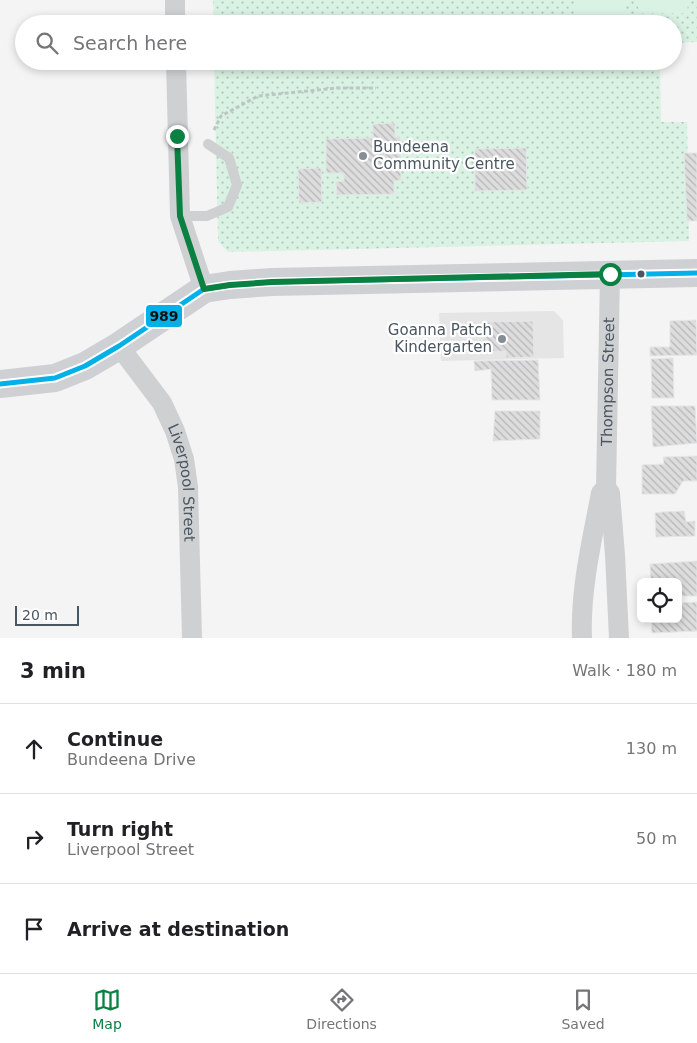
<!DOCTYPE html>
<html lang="en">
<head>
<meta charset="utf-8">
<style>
  :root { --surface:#fff; --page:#f2f2f2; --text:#202124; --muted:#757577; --line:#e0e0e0; --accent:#0b8043 }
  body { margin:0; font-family:"DejaVu Sans",sans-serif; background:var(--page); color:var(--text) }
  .controls { position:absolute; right:15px; bottom:15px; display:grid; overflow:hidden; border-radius:8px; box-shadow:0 2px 8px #0003 }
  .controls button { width:45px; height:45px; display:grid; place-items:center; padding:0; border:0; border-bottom:1px solid var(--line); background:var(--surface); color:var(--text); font:25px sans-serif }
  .scale { position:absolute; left:15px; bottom:12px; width:64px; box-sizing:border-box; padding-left:5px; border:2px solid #4a5661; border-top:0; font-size:14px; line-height:18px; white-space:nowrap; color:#4a5661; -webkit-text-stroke:4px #fff; paint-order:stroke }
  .stop { position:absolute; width:15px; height:15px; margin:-11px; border:4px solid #0b8043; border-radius:50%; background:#fff }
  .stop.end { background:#0b8043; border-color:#fff; box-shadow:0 1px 5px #0008 }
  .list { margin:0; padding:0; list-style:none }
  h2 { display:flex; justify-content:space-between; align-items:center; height:65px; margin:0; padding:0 20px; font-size:21px }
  h2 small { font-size:16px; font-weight:400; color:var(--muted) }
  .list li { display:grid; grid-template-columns:32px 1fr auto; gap:15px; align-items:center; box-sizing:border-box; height:90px; padding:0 20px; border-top:1px solid var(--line) }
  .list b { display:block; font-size:19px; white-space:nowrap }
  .list p { margin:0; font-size:16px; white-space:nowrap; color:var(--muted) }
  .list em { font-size:16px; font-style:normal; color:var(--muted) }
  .icon { flex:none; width:28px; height:28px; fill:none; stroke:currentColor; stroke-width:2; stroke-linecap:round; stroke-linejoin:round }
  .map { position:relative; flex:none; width:697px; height:638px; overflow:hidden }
  .search { position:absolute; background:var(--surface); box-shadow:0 2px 8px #0003; left:15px; right:15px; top:15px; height:55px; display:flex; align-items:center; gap:12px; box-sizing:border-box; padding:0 18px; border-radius:28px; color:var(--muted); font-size:19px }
  .sheet { height:335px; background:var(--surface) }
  nav { display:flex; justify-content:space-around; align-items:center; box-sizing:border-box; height:70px; border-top:1px solid var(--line); background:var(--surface); font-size:14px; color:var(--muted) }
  nav a { display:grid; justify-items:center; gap:2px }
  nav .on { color:var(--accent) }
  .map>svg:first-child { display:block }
  .education { fill:#e6e5e6 }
  .grass { fill:url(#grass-dots) }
  .garden { fill:#d9f2e3 }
  .building { fill:url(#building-back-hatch); stroke:#e5e6e7 }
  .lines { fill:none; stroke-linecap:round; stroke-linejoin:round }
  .path { stroke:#bcc7c4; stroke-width:3; stroke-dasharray:4 2.5; stroke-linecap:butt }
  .lane { stroke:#ced0d2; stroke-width:10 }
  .street { stroke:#ced0d2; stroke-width:20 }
  .secondary { stroke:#ced0d4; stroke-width:28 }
  .bus-1-casing { stroke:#fff; stroke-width:9 }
  .bus-1 { stroke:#04b0e8; stroke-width:5 }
  .route { stroke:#0b8043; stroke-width:6 }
  .poi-dot { fill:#868d94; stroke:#fff; stroke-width:2 }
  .bus-dot { fill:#4a5661; stroke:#fff; stroke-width:2 }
  .labels { text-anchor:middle; stroke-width:4.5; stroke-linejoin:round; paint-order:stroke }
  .poi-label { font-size:15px; fill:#4a5661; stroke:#fff; text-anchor:start }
  .street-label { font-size:15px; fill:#4a5661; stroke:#fff }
  .line-badge { stroke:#fff; stroke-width:2 }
  .pale-badge-label { font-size:14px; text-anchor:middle; font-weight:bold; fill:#111 }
</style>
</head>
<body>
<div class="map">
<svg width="697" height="638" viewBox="0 0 697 638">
  <defs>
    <pattern id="grass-dots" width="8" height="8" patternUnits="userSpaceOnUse" patternTransform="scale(1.25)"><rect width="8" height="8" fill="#d9f2e3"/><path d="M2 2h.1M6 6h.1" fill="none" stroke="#b2c7bb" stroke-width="1.8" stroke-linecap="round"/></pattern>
    <pattern id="building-back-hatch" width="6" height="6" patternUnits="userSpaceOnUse" patternTransform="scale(1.25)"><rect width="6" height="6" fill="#ddddde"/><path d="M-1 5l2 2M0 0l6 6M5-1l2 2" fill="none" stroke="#b5b6b7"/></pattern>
  </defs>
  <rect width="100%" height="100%" fill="#f4f4f4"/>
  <polygon class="education" points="554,311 563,320 564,358 441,361 439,313"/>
  <g class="grass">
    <polygon points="213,0 697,0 697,42 673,43 673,24 214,24"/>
    <polygon points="214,61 660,61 661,122 687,122 689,241 228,252 218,241"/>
  </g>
  <g class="garden">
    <rect x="576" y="0" width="50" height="14"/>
    <polygon points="638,0 687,0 688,13 638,13"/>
  </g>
  <g class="building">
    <polygon points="395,123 395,137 400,137 401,180 394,181 394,194 337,195 336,182 344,181 344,173 326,173 326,139 373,138 373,124"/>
    <polygon points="526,148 527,190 475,191 475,149"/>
    <polygon points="684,153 697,153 697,221 687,221"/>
    <polygon points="321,168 322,202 299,203 298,169"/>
    <polygon points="696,320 697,355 650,356 650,347 670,347 670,321"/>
    <polygon points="533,321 534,357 506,358 506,351 483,352 483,322"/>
    <polygon points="673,358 674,398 652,398 651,359"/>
    <polygon points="538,360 540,400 492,400 491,369 475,371 474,361"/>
    <polygon points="651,406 695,406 697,443 653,447"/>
    <polygon points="495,411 540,411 540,439 493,441"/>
    <polygon points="697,456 697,481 683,481 675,494 642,494 642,465 664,464 663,457"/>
    <polygon points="684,511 686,522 695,521 695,536 656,537 655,513 663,512"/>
    <polygon points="697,561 697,596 678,596 678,582 651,582 650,564"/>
    <polygon points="697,602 697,631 652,633 651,619 678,619 678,603"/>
  </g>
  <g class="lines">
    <polyline class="path" points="214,130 221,116 258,96 337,88 376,88"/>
    <polyline class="lane" points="180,216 207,216 228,207 237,185 229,158 208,144"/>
    <g class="street">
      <polyline points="175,0 175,24"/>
      <polyline points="176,61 180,216 204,289"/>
      <path id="s1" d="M119 346 162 403 175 431 184 459 188 487 192 638"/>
      <polyline points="606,488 610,493 615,555 619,638"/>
      <path id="s2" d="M582 638C580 590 592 540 601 493L606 488 610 274"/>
    </g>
    <polyline class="secondary" points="0,384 55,378 85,366 119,346 204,289 230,285 272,282 697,273"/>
    <g class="bus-1-casing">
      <polyline id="bus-1" points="0,384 55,378 85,366 119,346 204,289 230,285 272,282 697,273"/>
    </g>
    <use href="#bus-1" class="bus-1"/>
  </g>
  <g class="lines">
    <polyline class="route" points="177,136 180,216 204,289 230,285 272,282 610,274"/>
  </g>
  <g class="poi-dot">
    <circle cx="363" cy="156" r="5"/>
    <circle cx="502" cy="339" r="5"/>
  </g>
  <circle class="bus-dot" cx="641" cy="274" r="4.5"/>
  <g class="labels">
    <g class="poi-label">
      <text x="373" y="152">Bundeena<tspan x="373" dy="17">Community Centre</tspan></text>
      <text x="492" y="335" text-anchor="end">Goanna Patch<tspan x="492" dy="17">Kindergarten</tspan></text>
    </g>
    <g class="street-label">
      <text dy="5" stroke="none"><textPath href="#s2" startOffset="260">Thompson Street</textPath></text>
      <text dy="5" stroke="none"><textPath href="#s1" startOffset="155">Liverpool Street</textPath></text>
    </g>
  </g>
  <rect class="line-badge" x="145" y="304" width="38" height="24" rx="5" fill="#04b0e8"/>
  <g class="pale-badge-label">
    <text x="164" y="321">989</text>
  </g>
</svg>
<div class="controls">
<button><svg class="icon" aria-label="locate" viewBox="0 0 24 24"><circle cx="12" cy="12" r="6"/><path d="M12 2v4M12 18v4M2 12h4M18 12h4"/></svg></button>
</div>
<div class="scale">20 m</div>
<div class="stop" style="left:610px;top:274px"></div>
<div class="stop end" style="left:177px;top:136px"></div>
<div class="search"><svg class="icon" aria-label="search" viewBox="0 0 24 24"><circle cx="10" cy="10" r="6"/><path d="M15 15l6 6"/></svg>Search here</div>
</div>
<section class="sheet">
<h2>3 min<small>Walk · 180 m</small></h2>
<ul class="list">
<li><svg class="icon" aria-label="ahead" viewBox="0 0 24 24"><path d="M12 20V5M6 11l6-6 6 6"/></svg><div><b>Continue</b><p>Bundeena Drive</p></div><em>130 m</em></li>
<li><svg class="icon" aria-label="right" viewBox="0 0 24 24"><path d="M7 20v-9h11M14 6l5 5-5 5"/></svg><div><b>Turn right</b><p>Liverpool Street</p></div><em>50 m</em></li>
<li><svg class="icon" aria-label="arrive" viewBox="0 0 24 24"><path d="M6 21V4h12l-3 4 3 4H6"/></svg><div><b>Arrive at destination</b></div></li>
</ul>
</section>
<nav>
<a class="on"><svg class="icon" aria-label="map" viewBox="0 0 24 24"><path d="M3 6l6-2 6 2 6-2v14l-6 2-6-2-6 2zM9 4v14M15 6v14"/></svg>Map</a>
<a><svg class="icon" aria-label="directions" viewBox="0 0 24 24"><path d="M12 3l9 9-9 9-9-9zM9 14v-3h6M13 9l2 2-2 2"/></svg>Directions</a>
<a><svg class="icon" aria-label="saved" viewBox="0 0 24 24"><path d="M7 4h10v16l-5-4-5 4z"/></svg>Saved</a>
</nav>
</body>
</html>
